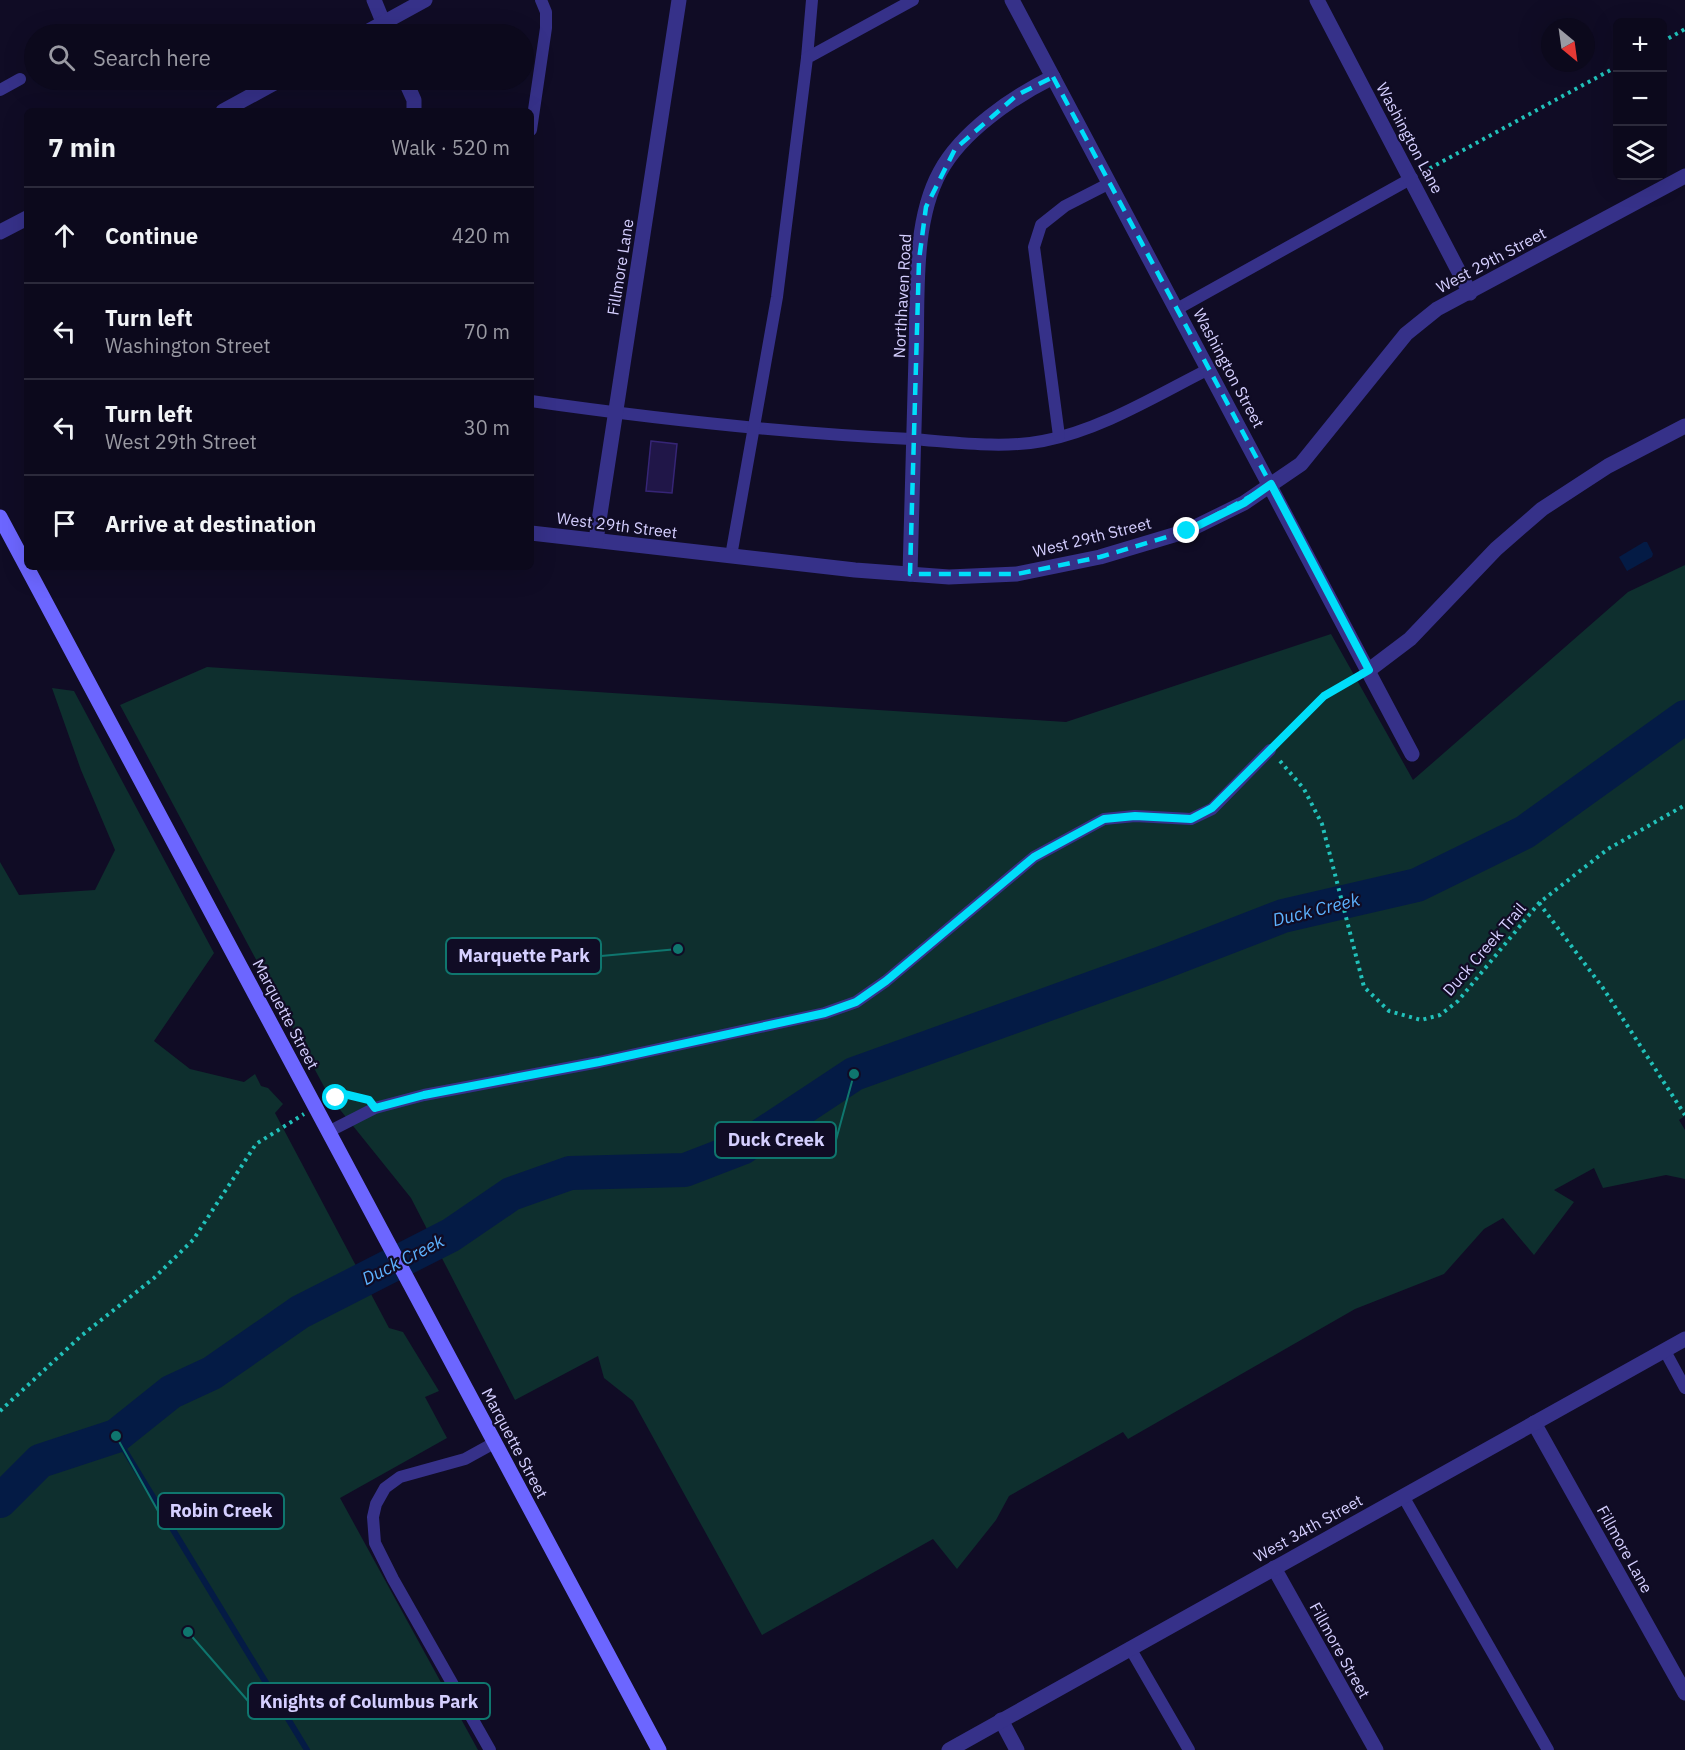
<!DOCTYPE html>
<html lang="en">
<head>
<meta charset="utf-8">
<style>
  :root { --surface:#0c091c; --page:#1a1729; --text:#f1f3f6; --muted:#9a9aa3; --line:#2c2a3b }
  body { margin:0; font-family:"IBM Plex Sans",sans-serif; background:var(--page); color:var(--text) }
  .controls { position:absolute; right:18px; top:18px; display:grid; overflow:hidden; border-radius:9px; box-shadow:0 6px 24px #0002 }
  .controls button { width:54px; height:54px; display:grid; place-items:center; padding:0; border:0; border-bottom:2px solid var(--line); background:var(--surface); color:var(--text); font:30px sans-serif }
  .compass { position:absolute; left:1541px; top:18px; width:54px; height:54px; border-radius:50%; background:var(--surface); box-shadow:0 6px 24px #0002; rotate:151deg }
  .stop { position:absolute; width:18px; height:18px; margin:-14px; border:4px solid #00defa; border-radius:50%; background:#fff }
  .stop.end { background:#00defa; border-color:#fff; box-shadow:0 2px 6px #0008 }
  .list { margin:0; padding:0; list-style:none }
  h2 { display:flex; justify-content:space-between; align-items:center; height:78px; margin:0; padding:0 24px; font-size:26px }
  h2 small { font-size:20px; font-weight:400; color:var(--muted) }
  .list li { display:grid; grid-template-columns:39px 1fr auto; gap:18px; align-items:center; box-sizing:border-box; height:96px; padding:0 24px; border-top:2px solid var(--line) }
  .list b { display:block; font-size:22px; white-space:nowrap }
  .list p { margin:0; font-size:20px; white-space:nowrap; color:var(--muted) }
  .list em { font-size:20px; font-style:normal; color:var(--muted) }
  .icon { flex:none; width:33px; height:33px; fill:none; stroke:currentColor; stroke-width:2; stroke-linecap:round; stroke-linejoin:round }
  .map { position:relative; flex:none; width:1685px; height:1750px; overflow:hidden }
  .search { position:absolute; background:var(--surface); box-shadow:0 6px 24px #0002; left:24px; top:24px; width:510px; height:66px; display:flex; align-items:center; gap:15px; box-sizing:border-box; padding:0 21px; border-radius:33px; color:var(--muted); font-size:22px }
  .panel { position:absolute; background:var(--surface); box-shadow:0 6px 24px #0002; left:24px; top:108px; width:510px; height:462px; border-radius:9px }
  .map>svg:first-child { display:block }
  .green { fill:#0e2f2e }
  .water { fill:#041b45 }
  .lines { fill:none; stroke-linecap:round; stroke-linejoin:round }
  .stream { stroke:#041b45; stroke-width:6 }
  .river { stroke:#041b45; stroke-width:34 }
  .building { fill:#201648; stroke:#362576; stroke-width:1.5 }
  .path { stroke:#21c1ba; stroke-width:4; stroke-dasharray:3 4.5; stroke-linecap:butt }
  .service { stroke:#363189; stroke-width:12 }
  .minor { stroke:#363189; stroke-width:15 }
  .secondary { stroke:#6c66ff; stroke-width:15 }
  .route { stroke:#00defa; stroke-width:8 }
  .marked { fill:none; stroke:#00defa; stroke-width:4.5; stroke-dasharray:12 8; stroke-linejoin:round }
  .labels { text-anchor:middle; stroke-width:4.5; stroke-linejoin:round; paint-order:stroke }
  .street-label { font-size:16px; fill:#d5cfff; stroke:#100c25 }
  .water-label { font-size:18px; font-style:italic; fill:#5db2ff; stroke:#100c25 }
  .leader { fill:none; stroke:#0f766e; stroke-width:2 }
  .callout-dot { fill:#0f766e; stroke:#100c25; stroke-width:2 }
  .callout { fill:#100c25; stroke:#0f766e; stroke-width:2 }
  .callout-label { font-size:18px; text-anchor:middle; font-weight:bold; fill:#d5cfff }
</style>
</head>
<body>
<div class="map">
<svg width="1685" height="1750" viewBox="0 0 1685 1750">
  <rect width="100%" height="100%" fill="#100c25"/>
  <g class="green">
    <polygon points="1685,565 1685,1116 1679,1120 1685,1130 1685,1179 1666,1175 1603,1188 1594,1168 1554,1190 1574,1202 1534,1255 1503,1218 1484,1229 1444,1274 1355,1309 1128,1439 1123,1432 1009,1496 996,1520 957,1569 933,1539 762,1635 633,1401 604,1378 598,1356 515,1400 411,1198 329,1096 120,705 207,667 1066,722 1331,634 1413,780 1628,592"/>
    <polygon points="52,688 74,691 214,953 154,1041 190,1069 244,1082 255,1074 261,1086 268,1088 283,1104 275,1113 389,1328 403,1332 439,1391 425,1397 447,1438 340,1498 478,1750 0,1750 0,862 19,895 95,890 115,850 81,770"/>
  </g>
  <polygon class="water" points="1644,542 1647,542 1653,554 1652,557 1627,571 1619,557"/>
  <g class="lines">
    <polyline class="stream" points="116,1436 307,1750"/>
    <polyline class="river" points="0,1501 40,1461 116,1436 171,1392 212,1373 300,1312 451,1235 511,1194 570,1173 685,1170 742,1148 854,1074 1159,964 1283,916 1417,885 1525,832 1685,717"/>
  </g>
  <polygon class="building" points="651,441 677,444 672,493 646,491"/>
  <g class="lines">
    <g class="path">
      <polyline points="1662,42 1685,29"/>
      <polyline points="1423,172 1618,66"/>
      <polyline points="1278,742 1324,696 1355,678"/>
      <polyline points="1280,761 1304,789 1322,824 1364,987 1389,1011 1421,1020 1440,1015 1458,1001 1539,903 1608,849 1685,805"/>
      <polyline points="1539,903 1603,988 1685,1115"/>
      <polyline points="329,1101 344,1094 361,1098"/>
      <polyline points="0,1411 81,1336 154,1278 193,1240 256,1144 304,1114"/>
    </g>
    <g class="service">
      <polyline points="807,58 812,0"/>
      <polyline points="0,90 20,79"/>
      <polyline points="531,130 546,28 546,12 541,0"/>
      <polyline points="1177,309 1412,178"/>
      <path d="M531 401C657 419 784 433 911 439 954 442 1001 449 1043 441 1101 430 1157 395 1209 369"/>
      <polyline points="1059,436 1034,247 1041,225 1065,206 1110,183"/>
      <polyline points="731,556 777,297 807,58 913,0"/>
      <polyline points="328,1132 375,1108 424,1095 599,1062 825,1013 856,1002 886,981 1034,857 1104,819 1135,816 1191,819 1212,809 1270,750"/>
      <polyline points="1665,1351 1685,1388"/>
      <polyline points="1403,1496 1548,1750"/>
      <polyline points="1130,1648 1189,1750"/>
      <polyline points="490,1750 393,1579 375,1543 373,1517 376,1504 385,1488 400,1477 465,1459 494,1443"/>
    </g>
    <g class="minor">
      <polyline points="374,0 388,34"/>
      <polyline points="1012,0 1412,754"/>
      <polyline points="1317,0 1470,293"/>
      <polyline points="363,34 425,0"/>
      <polyline points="405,80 414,100 414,111"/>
      <polyline points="223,111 280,80"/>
      <polyline points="0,232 27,218"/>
      <polyline points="531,533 855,570 949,577 1017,574 1100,557 1187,531 1244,503 1301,464 1406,334 1437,309 1685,176"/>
      <polyline points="596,540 679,0"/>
      <path d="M910 574C912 502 914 429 916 356 918 299 912 223 940 172 962 131 1013 97 1053 77"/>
      <polyline points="1369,670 1410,639 1496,549 1542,509 1608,466 1685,426"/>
      <polyline points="1534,1423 1685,1693"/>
      <polyline points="1274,1568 1376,1750"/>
      <polyline points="1001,1720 1017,1750"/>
      <polyline points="949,1750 1685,1339"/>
    </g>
    <polyline class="secondary" points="0,517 659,1750"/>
  </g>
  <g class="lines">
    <polyline class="route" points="336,1098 344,1094 369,1100 375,1108 424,1095 599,1062 825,1013 856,1002 886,981 1034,857 1104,819 1135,816 1191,819 1212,808 1324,696 1369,670 1271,484 1244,503 1187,531"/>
  </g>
  <path class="marked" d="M1053 77 1271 485 1187 531 1100 557 1017 574H910L919 260 926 207 955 149 1017 95Z"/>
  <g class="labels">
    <g class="street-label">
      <text transform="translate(1410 138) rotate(62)" y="6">Washington Lane</text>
      <text transform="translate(1491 260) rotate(-28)" y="6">West 29th Street</text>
      <text transform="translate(620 267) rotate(-81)" y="6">Fillmore Lane</text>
      <text transform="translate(902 296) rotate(-87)" y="6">Northhaven Road</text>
      <text transform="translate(1229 368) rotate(62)" y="6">Washington Street</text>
      <text transform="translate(617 525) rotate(7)" y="6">West 29th Street</text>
      <text transform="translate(1092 537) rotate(-14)" y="6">West 29th Street</text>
      <text transform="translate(1484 949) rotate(-49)" y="6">Duck Creek Trail</text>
      <text transform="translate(286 1014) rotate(62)" y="6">Marquette Street</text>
      <text transform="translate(515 1443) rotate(62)" y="6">Marquette Street</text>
      <text transform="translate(1308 1528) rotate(-29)" y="6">West 34th Street</text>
      <text transform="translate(1625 1549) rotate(61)" y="6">Fillmore Lane</text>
      <text transform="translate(1340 1650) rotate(61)" y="6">Fillmore Street</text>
    </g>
    <g class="water-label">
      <text transform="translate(1316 910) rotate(-14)" y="6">Duck Creek</text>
      <text transform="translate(403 1260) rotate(-27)" y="6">Duck Creek</text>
    </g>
  </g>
  <path class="leader" d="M678 949L601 956M854 1074L836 1140M116 1436L158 1511M188 1632L248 1701"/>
  <g class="callout-dot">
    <circle cx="678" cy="949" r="6"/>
    <circle cx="854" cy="1074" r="6"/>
    <circle cx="116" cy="1436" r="6"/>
    <circle cx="188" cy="1632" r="6"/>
  </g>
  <g class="callout">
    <rect x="446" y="938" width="155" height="36" rx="6"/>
    <rect x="715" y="1122" width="121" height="36" rx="6"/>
    <rect x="158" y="1493" width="126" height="36" rx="6"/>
    <rect x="248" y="1683" width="242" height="36" rx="6"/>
  </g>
  <g class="callout-label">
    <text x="524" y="962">Marquette Park</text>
    <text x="776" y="1146">Duck Creek</text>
    <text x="221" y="1517">Robin Creek</text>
    <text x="369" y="1708">Knights of Columbus Park</text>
  </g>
</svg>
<div class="controls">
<button>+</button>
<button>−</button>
<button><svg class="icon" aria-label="layers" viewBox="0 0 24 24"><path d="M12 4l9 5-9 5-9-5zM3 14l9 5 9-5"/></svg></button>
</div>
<svg class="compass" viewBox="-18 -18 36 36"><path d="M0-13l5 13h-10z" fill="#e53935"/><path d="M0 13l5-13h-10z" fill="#9a9aa3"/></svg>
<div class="stop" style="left:336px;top:1098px"></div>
<div class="stop end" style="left:1187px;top:531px"></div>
<div class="search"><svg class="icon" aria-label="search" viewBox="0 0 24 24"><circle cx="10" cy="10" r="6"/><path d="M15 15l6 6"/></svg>Search here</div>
<section class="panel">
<h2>7 min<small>Walk · 520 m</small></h2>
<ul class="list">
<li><svg class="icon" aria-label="ahead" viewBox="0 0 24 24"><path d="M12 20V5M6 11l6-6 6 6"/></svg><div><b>Continue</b></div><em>420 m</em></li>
<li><svg class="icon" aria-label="left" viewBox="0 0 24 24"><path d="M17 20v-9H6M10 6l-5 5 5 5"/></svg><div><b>Turn left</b><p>Washington Street</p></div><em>70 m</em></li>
<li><svg class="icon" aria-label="left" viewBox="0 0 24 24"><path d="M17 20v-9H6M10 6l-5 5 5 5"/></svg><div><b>Turn left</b><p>West 29th Street</p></div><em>30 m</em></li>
<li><svg class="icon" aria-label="arrive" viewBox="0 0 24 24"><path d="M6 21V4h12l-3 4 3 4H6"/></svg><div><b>Arrive at destination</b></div></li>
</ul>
</section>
</div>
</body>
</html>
